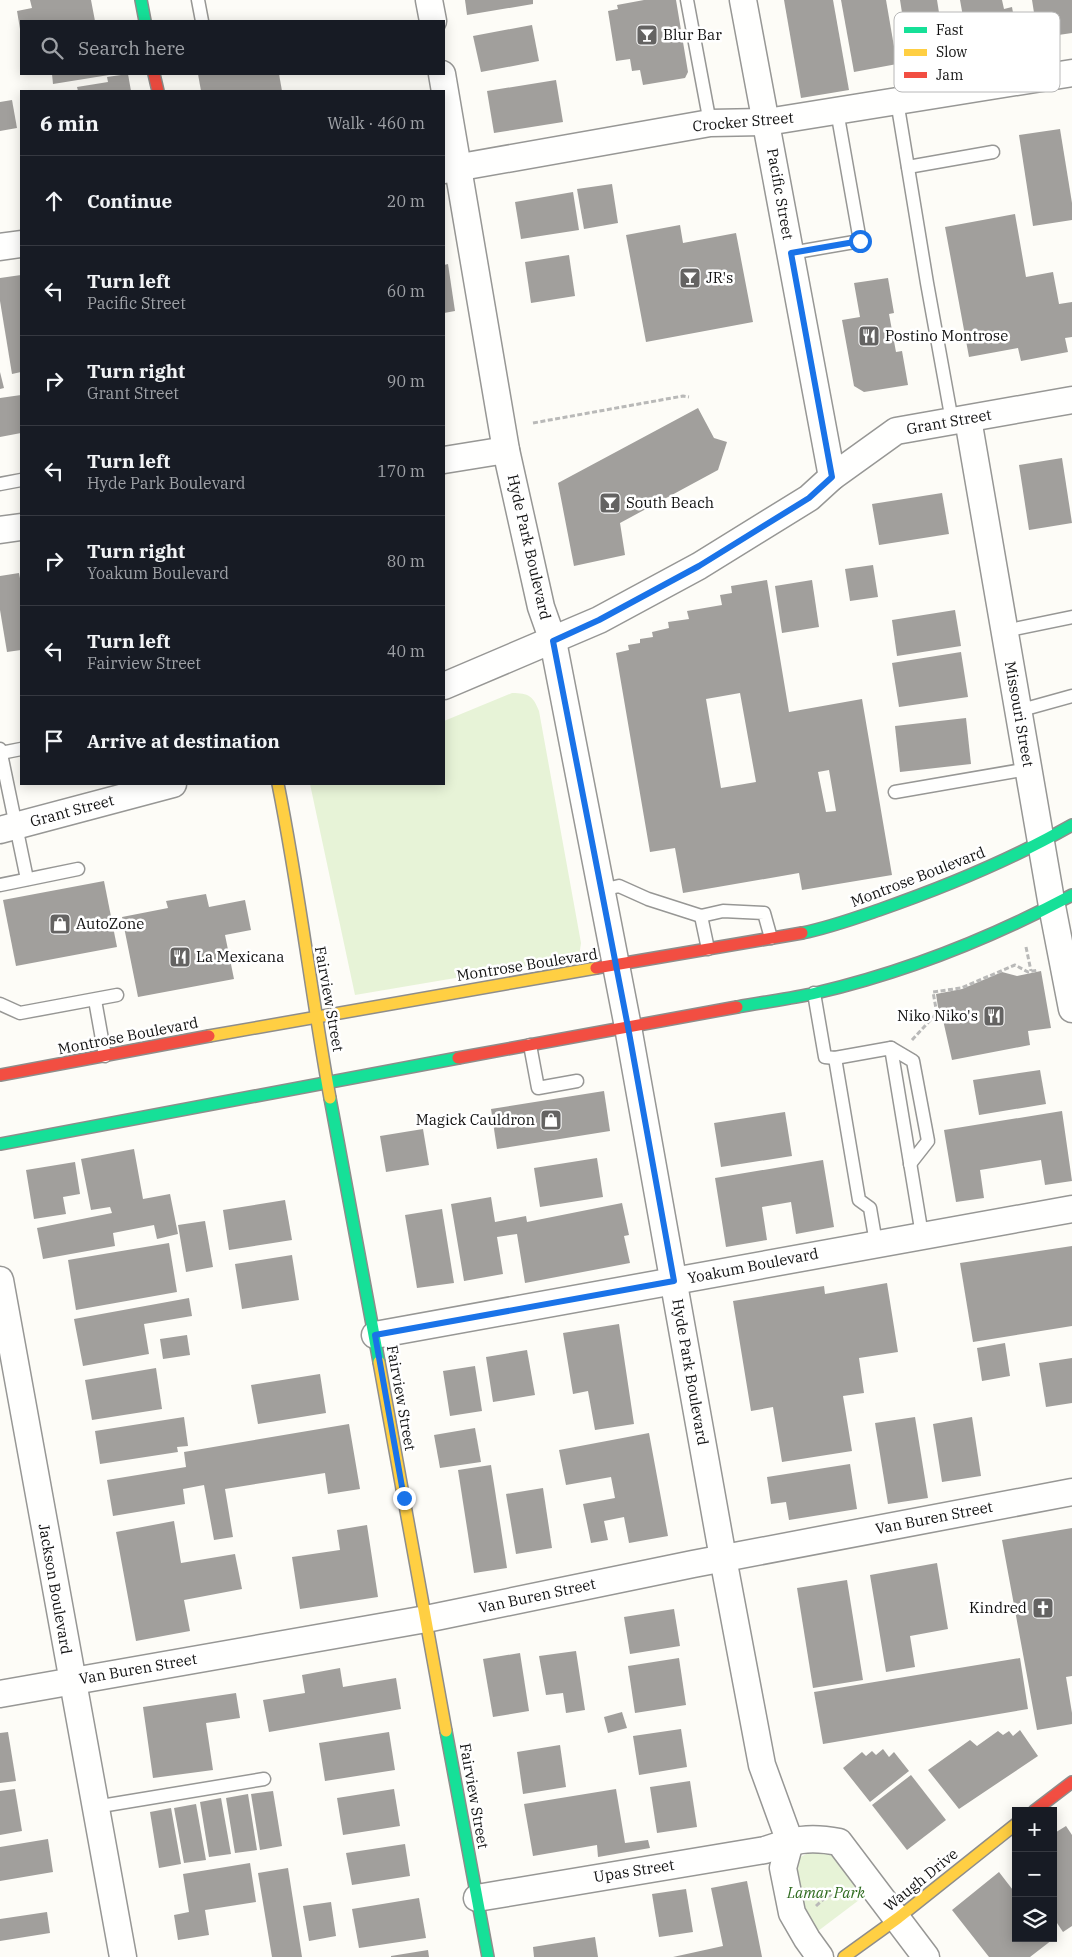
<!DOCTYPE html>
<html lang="en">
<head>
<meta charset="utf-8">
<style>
  :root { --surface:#171b24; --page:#20242c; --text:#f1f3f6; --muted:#9ea1a6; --line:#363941 }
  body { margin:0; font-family:"IBM Plex Serif",serif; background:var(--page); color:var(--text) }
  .controls { position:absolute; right:15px; bottom:15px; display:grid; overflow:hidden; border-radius:0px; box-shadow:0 2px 12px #0003 }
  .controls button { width:45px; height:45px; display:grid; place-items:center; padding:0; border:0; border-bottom:1px solid var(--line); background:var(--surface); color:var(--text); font:25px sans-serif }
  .stop { position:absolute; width:15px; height:15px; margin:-11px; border:4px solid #1a73e8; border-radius:50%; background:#fff }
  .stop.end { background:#1a73e8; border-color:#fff; box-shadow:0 1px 5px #0008 }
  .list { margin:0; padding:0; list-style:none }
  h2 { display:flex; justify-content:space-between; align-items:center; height:65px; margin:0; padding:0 20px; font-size:21px }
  h2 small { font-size:16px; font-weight:400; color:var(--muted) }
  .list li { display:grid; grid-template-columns:32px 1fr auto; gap:15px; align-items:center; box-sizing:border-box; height:90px; padding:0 20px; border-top:1px solid var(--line) }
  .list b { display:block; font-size:19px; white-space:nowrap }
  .list p { margin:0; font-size:16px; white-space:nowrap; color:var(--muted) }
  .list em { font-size:16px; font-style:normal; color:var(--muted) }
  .icon { flex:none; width:28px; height:28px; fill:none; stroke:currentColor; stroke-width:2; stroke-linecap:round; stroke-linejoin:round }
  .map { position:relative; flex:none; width:1072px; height:1957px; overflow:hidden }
  .search { position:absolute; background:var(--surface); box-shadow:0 2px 12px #0003; left:20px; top:20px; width:425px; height:55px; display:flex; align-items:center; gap:12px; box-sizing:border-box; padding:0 18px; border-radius:0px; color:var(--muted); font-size:19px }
  .panel { position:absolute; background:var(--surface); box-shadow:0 2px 12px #0003; left:20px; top:90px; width:425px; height:695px; border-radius:0px }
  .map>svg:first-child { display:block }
  .green { fill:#e7f3d7 }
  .building { fill:#a19f9c; fill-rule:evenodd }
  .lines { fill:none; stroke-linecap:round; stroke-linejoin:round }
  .lane-casing { stroke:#979795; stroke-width:15 }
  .street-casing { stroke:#979795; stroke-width:29 }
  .fast-casing { stroke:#8e8d8b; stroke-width:14 }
  .slow-casing { stroke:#8e8d8b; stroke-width:14 }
  .jam-casing { stroke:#8e8d8b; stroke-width:14 }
  .path { stroke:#b9b9b8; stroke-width:3; stroke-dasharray:5 2.5; stroke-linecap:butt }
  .lane { stroke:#fffffe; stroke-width:12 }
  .street { stroke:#fffffe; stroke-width:26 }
  .fast { stroke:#16e098; stroke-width:11 }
  .slow { stroke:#ffcf43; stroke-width:11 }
  .jam { stroke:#f24e42; stroke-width:11 }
  .route { stroke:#1a73e8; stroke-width:6 }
  .labels { text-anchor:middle; stroke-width:5; stroke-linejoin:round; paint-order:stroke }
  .poi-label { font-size:15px; fill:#111; stroke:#fff; text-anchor:start }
  .street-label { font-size:15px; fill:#111; stroke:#fff }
  .park-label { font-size:15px; font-style:italic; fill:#2f6b1f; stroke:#fff }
  .key { fill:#fff; stroke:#b8b8b8; stroke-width:1 }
  .key-label { font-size:14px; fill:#111 }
</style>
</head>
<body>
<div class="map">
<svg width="1072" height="1957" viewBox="0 0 1072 1957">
  <rect width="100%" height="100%" fill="#fdfcf7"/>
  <g class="green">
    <path d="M512 693C529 693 533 696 539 711L581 943 579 957 355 995 310 784H444V721Z"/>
    <polygon points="813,1851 829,1852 863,1897 818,1931 802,1908 792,1866 796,1859"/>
  </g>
  <g class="building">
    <polygon points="30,0 91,0 95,21 21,21 20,29 17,11 32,8"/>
    <polygon points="465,0 533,0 533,4 467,15"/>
    <polygon points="644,0 676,0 688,72 685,78 643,85 640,70 632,71 630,59 616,61 608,11 618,9 617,5"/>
    <polygon points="784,0 833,0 849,90 801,98"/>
    <polygon points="841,0 886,0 897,64 854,72"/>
    <polygon points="900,0 937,0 946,57 910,63"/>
    <polygon points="960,0 1002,0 1004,9 1012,7 1018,41 983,47 982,37 967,39"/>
    <polygon points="1032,0 1072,0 1072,33 1038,38"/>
    <polygon points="532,25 539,61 481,72 473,36"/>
    <polygon points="52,74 109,74 109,75 53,84"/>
    <polygon points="128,74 131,91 78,91 77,87 108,82 107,77"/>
    <polygon points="198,74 279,74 282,91 201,91"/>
    <polygon points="556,80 563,122 494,133 487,91"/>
    <polygon points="12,100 17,128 0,131 0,102"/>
    <polygon points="1060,129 1072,203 1072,220 1033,226 1019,135"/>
    <polygon points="612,184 618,223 584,229 577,189"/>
    <polygon points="573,192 579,230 521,239 515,202"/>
    <polygon points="1015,214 1026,277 1053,272 1059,304 1072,302 1072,337 1065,338 1068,352 1021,361 1018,348 969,357 945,227"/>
    <polygon points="680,225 683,243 736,233 753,322 646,342 626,235"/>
    <polygon points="569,255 575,296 531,303 525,262"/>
    <polygon points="448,264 455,311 444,313 444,265"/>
    <polygon points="21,275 21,372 12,374 0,301 0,278"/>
    <polygon points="888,278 894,313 889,314 896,352 902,351 908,385 864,392 854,386 842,320 860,317 854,283"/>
    <polygon points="0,372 4,388 0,389"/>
    <polygon points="21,395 21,433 0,437 0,398"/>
    <polygon points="698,408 714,438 727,442 718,470 620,523 625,555 574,566 558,483"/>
    <polygon points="1062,458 1072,523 1029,530 1019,465"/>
    <polygon points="942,493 949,534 879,545 872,504"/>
    <polygon points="873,565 878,597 850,601 845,569"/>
    <polygon points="19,573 21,584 21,650 7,652 0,610 0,576"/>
    <path d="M767 580 789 712 862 699 892 875 802 890 799 873 683 893 675 848 650 852 616 653 629 650 628 645 640 643V639L653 637 652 632 669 628 668 622 689 619 687 611 722 605 720 595 732 593 731 586ZM740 693 756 782 721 788 706 699ZM829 770 836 811 826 812 818 772Z"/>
    <polygon points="812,580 819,627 782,633 775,586"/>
    <polygon points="955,610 961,646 897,656 892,620"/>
    <polygon points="961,652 968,697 899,707 892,663"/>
    <polygon points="966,718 971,764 900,772 895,726"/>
    <polygon points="104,881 117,947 16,966 3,900"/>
    <polygon points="206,894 209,907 245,900 251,930 225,935 234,979 138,997 122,917 168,908 166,901"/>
    <polygon points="1041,971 1051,1028 1028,1031 1030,1045 952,1060 943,1020 940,1020 936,994 962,989 1002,972 1017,976"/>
    <polygon points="1040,1070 1046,1104 979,1115 973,1080"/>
    <polygon points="604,1091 610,1131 497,1149 491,1109"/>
    <polygon points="1062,1111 1072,1181 1045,1185 1041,1160 980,1170 984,1198 956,1202 944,1130"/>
    <polygon points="785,1112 792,1156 721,1167 714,1123"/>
    <polygon points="423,1129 429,1165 386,1172 380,1136"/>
    <polygon points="134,1149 143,1199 170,1194 178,1234 157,1239 154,1225 113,1233 115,1246 43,1259 37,1228 112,1213 110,1207 91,1210 81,1159"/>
    <polygon points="597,1158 603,1197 540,1207 534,1168"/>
    <polygon points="823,1160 834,1227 796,1234 791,1202 762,1207 767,1240 726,1247 715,1178"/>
    <polygon points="75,1162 80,1194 63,1197 66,1214 34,1219 26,1170"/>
    <polygon points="491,1197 495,1222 526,1216 527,1222 622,1203 629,1235 624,1236 630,1263 525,1283 517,1234 497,1237 503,1274 464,1281 451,1204"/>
    <polygon points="285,1200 292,1240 229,1250 223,1210"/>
    <polygon points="442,1209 454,1283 417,1288 405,1215"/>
    <polygon points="205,1221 213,1267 186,1272 178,1225"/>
    <polygon points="169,1243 177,1292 76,1310 68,1260"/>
    <polygon points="1072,1246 1072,1326 973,1342 960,1263"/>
    <polygon points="292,1255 299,1300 242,1309 235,1264"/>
    <polygon points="887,1283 898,1352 859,1358 864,1393 843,1396 852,1451 782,1462 773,1407 751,1411 733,1301 824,1286 825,1294"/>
    <polygon points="189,1298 192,1316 144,1324 149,1354 83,1366 74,1319"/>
    <polygon points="619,1324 634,1424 595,1430 588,1391 573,1394 563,1333"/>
    <polygon points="187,1335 190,1355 163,1359 160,1339"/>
    <polygon points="1005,1343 1010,1376 982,1381 977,1348"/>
    <polygon points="527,1350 535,1395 493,1402 486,1357"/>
    <polygon points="1072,1358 1072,1403 1046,1407 1039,1363"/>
    <polygon points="475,1366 482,1411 450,1416 443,1371"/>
    <polygon points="156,1368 162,1409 92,1420 85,1380"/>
    <polygon points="320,1374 326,1413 258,1424 251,1385"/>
    <polygon points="184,1417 188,1446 177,1447 178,1452 100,1464 95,1431"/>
    <polygon points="915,1417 928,1498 888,1504 875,1423"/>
    <polygon points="972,1417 981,1476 942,1482 933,1424"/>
    <polygon points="349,1424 360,1489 328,1494 325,1473 225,1489 233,1537 214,1540 204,1485 183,1489 185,1504 113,1516 107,1480 186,1467 184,1452"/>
    <polygon points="475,1428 481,1462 440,1468 434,1435"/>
    <polygon points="649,1433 668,1536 629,1543 624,1517 604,1521 608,1540 591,1543 583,1504 615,1498 611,1477 566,1485 559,1450"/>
    <polygon points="850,1464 857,1509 789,1520 786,1502 771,1504 767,1477"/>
    <polygon points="491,1465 507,1568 474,1573 458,1470"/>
    <polygon points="543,1488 552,1548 516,1554 506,1494"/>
    <polygon points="174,1521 181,1563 235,1554 242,1589 184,1600 190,1631 136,1641 116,1532"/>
    <polygon points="367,1525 378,1597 300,1609 292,1557 340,1550 337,1530"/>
    <polygon points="1072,1528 1072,1676 1066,1677 1072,1713 1072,1724 1037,1730 1002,1540"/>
    <polygon points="937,1563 948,1629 910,1636 915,1667 886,1672 870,1575"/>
    <polygon points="847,1580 863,1680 813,1688 797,1588"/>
    <polygon points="674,1609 680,1646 630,1654 624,1617"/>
    <polygon points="576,1651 585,1710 566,1713 563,1693 546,1695 539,1656"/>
    <polygon points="520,1653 529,1711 493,1717 483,1659"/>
    <polygon points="679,1658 686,1705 635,1713 628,1666"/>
    <polygon points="1020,1658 1028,1709 823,1744 814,1692"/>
    <polygon points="340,1668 343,1687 396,1678 401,1709 269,1732 263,1700 305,1693 302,1675"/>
    <polygon points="236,1693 240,1718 206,1723 213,1770 153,1778 143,1707"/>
    <polygon points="622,1712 627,1728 608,1733 604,1717"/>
    <polygon points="681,1729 687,1767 639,1775 633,1736"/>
    <polygon points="1020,1730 1038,1756 959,1809 928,1770 970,1740 977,1746 998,1731 1003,1735 1009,1731 1013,1736"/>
    <polygon points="8,1732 16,1781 0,1783 0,1733"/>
    <polygon points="389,1732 395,1770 325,1781 319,1743"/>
    <polygon points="560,1745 566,1787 523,1794 517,1752"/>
    <polygon points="883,1749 889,1757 894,1752 909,1771 870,1802 843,1768 862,1752 866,1756 872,1751 876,1755"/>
    <polygon points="911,1775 946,1820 907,1850 872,1805"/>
    <polygon points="690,1781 697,1827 657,1833 650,1787"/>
    <polygon points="15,1789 22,1831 0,1835 0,1791"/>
    <polygon points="394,1789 400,1826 343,1835 337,1798"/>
    <polygon points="616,1789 625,1843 648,1840 650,1848 598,1857 597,1845 533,1856 524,1804"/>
    <polygon points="273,1791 282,1846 260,1850 251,1794"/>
    <polygon points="248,1794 257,1850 235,1853 226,1798"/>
    <polygon points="221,1798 231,1854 209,1857 200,1802"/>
    <polygon points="196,1804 206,1860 184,1863 174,1808"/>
    <polygon points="171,1808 181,1864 159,1868 150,1812"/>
    <polygon points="1066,1826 1072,1835 1072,1926 1063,1932 1053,1917 1053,1834"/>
    <polygon points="48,1839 53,1872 0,1881 0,1847"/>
    <polygon points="405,1844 410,1876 352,1885 346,1853"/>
    <polygon points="250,1863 256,1902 205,1910 209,1935 178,1940 174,1915 189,1912 183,1874"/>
    <polygon points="288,1868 302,1957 272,1957 258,1873"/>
    <polygon points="999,1872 1016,1894 1016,1938 1052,1940 1030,1957 989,1957 952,1910"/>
    <polygon points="747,1881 762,1957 673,1957 723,1946 711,1888"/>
    <polygon points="686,1889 693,1932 659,1937 652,1894"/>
    <polygon points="419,1898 426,1938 359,1948 352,1909"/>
    <polygon points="331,1902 336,1936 309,1941 303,1906"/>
    <polygon points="47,1912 50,1933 0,1941 0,1919"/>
    <polygon points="595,1937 598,1957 534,1957 533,1947"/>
    <polygon points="428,1950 429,1957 391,1957 391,1956"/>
  </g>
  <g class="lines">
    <g class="lane-casing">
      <g id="lane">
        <polyline points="198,0 202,21"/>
        <polyline points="687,0 710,123"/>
        <polyline points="897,101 927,283 952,421"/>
        <polyline points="908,167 993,152"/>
        <polyline points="791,253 860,241 837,111"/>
        <polyline points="0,484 21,480"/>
        <polyline points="1005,631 1072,617"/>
        <polyline points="1018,711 1072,696"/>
        <polyline points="0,749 27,879"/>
        <polyline points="1,753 21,749"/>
        <polyline points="895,792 1028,769"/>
        <polyline points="0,885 78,869"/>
        <polyline points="602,890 619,886 648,899 701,916 723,911 764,913 771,938"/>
        <polyline points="701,916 708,949"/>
        <polyline points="814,993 825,1057 835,1058 891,1048 922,1235"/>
        <polyline points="95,1000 105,1056"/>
        <polyline points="0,1004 20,1013 117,995"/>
        <polyline points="530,1045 538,1088 577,1081"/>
        <polyline points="891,1048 913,1061 928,1141 910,1164"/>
        <polyline points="835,1058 859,1200 870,1208 876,1243"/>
        <polyline points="95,1807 264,1779"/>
      </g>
    </g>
    <g class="street-casing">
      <g id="street">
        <polyline points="429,0 433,21"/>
        <polyline points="743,0 832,477"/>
        <polyline points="442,74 506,450 541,607 553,641 628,1027 723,1558 762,1765 790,1842 783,1868 792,1913 807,1939 820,1957"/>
        <polyline points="444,170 710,123 767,122 1072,73"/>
        <polyline points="0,247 21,244"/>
        <polyline points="968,419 1052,906 1072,1009"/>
        <polyline points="444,460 506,450"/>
        <polyline points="0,530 21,527"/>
        <polyline points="444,686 599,620 699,566 809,498 832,477 896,431 1072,400"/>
        <polyline points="0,830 173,784"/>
        <polyline points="0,1280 123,1957"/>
        <polyline points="375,1335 1072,1209"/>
        <polyline points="0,1694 426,1619 693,1564 1072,1492"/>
        <path d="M477 1898 765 1850C794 1840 808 1836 839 1842L926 1957"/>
      </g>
    </g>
    <g class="fast-casing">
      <g id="fast">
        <polyline points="141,0 145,21"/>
        <path d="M802 933C828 928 853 919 879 910 945 887 1011 860 1072 825"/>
        <path d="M737 1007C763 1002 790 999 816 993 906 972 991 938 1072 895"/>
        <polyline points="330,1098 379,1362"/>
        <polyline points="0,1144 458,1058"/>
        <polyline points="446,1731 488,1957"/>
      </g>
    </g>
    <g class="slow-casing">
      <g id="slow">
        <path d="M278 784C299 888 311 993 330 1098"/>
        <polyline points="209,1036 596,968"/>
        <polyline points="379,1362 446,1731"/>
        <polyline points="844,1957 898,1918 1016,1824"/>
      </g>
    </g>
    <g class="jam-casing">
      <g id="jam">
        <polyline points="154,74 158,91"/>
        <polyline points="596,968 802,933"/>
        <polyline points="458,1058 737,1007"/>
        <polyline points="0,1075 209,1036"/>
        <polyline points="1034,1811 1072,1782"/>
      </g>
    </g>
    <g class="path">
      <polyline points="533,423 683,396 689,397"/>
      <polyline points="1026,947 1031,971"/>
      <polyline points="937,1014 933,992 961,988 1015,965 1028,972 1038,970"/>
      <polyline points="912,1040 937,1013"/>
      <polyline points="816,1906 826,1897 843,1890"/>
    </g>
    <use href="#lane" class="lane"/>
    <use href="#street" class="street"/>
    <use href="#fast" class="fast"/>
    <use href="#slow" class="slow"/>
    <use href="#jam" class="jam"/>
  </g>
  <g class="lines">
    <polyline class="route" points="404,1498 375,1335 674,1281 628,1027 553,641 599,620 699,566 809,498 832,477 791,253 860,241"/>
  </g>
  <defs>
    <g id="bar-square" transform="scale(1.125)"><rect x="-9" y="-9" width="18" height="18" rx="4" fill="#646362" stroke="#fff"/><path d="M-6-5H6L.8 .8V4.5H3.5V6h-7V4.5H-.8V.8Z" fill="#fff"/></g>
    <g id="restaurant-square" transform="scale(1.125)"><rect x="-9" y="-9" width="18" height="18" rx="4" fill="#646362" stroke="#fff"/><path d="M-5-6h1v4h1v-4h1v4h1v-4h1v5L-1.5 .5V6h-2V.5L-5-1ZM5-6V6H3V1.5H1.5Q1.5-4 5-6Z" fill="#fff"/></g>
    <g id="shop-square" transform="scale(1.125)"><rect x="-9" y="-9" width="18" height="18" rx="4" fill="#646362" stroke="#fff"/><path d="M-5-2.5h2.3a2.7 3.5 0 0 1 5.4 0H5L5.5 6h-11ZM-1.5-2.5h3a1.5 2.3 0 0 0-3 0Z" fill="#fff"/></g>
    <g id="church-square" transform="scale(1.125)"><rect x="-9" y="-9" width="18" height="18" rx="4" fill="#646362" stroke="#fff"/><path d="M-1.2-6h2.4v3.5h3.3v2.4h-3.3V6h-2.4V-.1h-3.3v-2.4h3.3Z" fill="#fff"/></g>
  </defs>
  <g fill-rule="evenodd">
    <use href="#bar-square" x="647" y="35"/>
    <use href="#bar-square" x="690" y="278"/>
    <use href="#restaurant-square" x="869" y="336"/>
    <use href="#bar-square" x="610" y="503"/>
    <use href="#shop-square" x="60" y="924"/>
    <use href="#restaurant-square" x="180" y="957"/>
    <use href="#restaurant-square" x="994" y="1016"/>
    <use href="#shop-square" x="551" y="1120"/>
    <use href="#church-square" x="1043" y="1608"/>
  </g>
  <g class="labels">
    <g class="poi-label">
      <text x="663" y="40">Blur Bar</text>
      <text x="706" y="283">JR's</text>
      <text x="885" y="341">Postino Montrose</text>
      <text x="626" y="508">South Beach</text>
      <text x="76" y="929">AutoZone</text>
      <text x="196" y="962">La Mexicana</text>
      <text x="978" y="1021" text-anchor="end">Niko Niko's</text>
      <text x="535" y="1125" text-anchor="end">Magick Cauldron</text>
      <text x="1027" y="1613" text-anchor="end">Kindred</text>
    </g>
    <g class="street-label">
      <text transform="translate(743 122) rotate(-5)" y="5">Crocker Street</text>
      <text transform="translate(780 194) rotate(80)" y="5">Pacific Street</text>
      <text transform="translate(949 422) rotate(-10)" y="5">Grant Street</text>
      <text transform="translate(529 547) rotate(77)" y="5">Hyde Park Boulevard</text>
      <text transform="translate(1019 714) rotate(80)" y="5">Missouri Street</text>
      <text transform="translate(72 811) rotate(-15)" y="5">Grant Street</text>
      <text transform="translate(918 877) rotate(-21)" y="5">Montrose Boulevard</text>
      <text transform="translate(527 965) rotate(-9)" y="5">Montrose Boulevard</text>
      <text transform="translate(329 999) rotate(80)" y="5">Fairview Street</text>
      <text transform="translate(128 1036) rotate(-11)" y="5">Montrose Boulevard</text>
      <text transform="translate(753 1266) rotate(-11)" y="5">Yoakum Boulevard</text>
      <text transform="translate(690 1372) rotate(80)" y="5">Hyde Park Boulevard</text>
      <text transform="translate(401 1398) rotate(80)" y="5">Fairview Street</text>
      <text transform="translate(934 1518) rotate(-11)" y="5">Van Buren Street</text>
      <text transform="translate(55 1589) rotate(80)" y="5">Jackson Boulevard</text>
      <text transform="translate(537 1596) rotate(-12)" y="5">Van Buren Street</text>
      <text transform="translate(138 1669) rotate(-10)" y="5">Van Buren Street</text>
      <text transform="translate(474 1796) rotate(80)" y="5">Fairview Street</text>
      <text transform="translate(634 1871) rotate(-9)" y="5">Upas Street</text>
      <text transform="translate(921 1880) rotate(-39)" y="5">Waugh Drive</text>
    </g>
    <g class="park-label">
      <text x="826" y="1898">Lamar Park</text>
    </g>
  </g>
  <rect x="894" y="12" width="166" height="80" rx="8" class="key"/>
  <rect x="904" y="27" width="23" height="6" fill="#16e098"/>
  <rect x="904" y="49" width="23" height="7" fill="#ffcf43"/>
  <rect x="904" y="72" width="23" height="6" fill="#f24e42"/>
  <g class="key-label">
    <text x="936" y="35">Fast</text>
    <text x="936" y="57">Slow</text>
    <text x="936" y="80">Jam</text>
  </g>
</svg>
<div class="controls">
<button>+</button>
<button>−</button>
<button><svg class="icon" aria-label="layers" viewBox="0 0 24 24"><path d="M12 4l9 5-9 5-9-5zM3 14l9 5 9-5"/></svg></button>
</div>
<div class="stop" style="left:860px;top:241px"></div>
<div class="stop end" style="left:404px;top:1498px"></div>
<div class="search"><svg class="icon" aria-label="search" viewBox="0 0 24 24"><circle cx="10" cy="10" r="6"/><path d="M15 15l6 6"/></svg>Search here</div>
<section class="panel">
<h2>6 min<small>Walk · 460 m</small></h2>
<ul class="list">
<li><svg class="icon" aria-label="ahead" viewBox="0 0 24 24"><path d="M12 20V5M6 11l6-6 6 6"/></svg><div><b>Continue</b></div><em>20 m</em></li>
<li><svg class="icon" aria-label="left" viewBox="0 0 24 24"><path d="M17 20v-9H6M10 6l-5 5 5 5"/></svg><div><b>Turn left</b><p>Pacific Street</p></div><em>60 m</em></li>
<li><svg class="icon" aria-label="right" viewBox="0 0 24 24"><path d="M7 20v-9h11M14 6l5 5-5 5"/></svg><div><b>Turn right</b><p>Grant Street</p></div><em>90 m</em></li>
<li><svg class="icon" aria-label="left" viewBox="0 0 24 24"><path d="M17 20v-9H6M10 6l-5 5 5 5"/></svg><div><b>Turn left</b><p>Hyde Park Boulevard</p></div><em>170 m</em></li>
<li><svg class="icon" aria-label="right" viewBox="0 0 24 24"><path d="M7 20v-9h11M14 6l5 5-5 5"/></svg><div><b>Turn right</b><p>Yoakum Boulevard</p></div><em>80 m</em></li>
<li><svg class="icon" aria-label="left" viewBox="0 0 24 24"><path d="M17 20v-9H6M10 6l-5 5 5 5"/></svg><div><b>Turn left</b><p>Fairview Street</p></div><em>40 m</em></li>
<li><svg class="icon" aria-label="arrive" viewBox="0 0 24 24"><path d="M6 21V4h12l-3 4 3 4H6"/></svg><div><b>Arrive at destination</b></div></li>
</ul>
</section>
</div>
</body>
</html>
